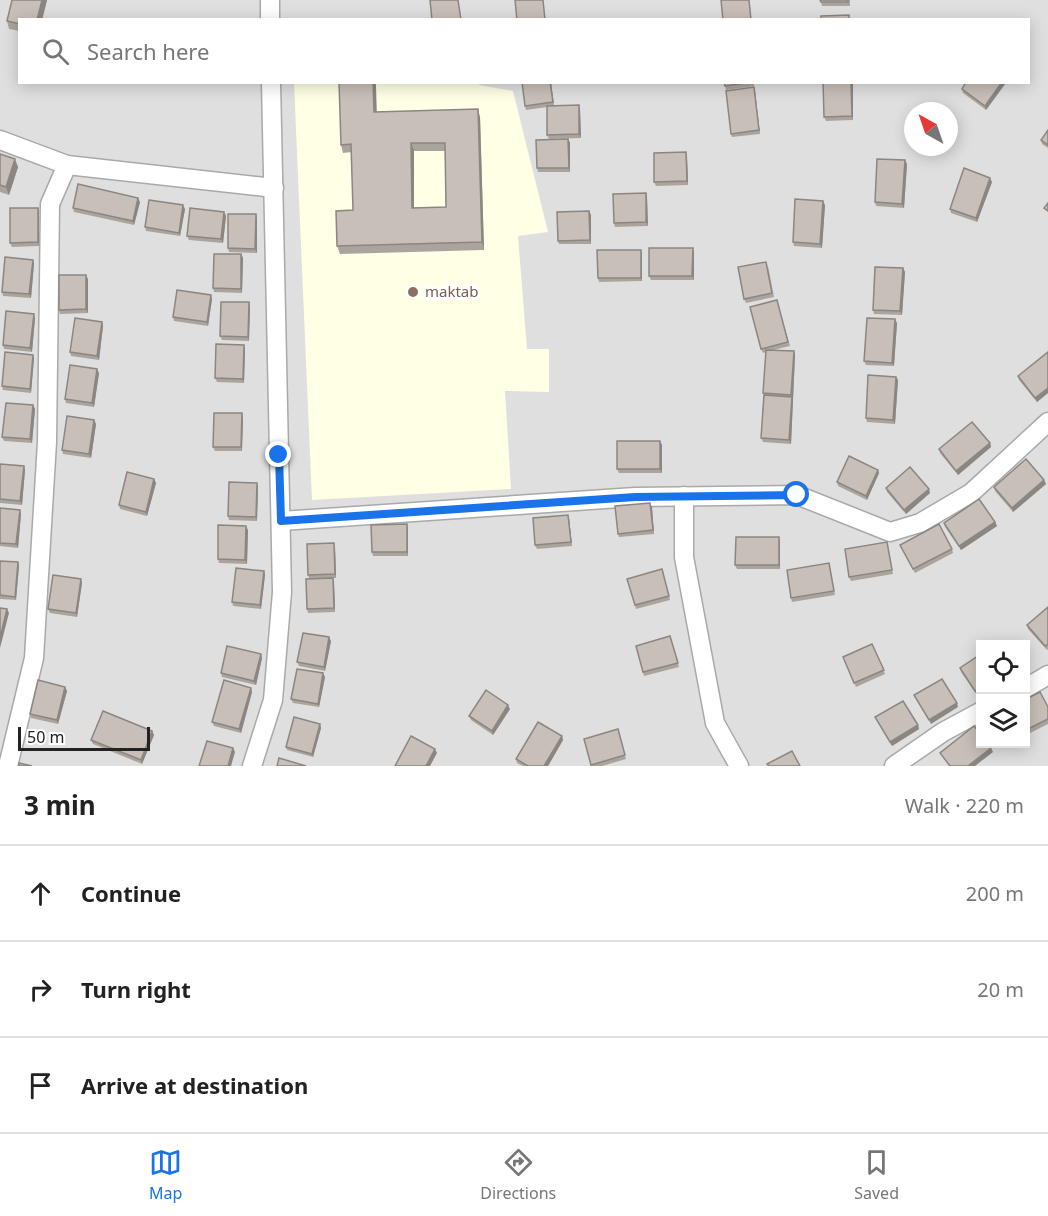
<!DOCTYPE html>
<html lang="en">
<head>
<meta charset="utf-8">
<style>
  :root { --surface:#fff; --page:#f2f2f2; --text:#222; --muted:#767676; --line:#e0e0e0; --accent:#1a73e8 }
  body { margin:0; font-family:"Noto Sans",sans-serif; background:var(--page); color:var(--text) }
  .controls { position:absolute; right:18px; bottom:18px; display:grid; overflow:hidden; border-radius:0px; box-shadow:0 3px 15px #0003 }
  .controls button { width:54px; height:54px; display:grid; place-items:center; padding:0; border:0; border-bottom:2px solid var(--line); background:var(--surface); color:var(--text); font:30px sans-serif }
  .compass { position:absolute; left:904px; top:102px; width:54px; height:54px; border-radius:50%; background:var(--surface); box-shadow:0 3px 15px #0003; rotate:320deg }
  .scale { position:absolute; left:18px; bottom:15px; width:132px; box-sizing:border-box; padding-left:6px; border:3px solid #222; border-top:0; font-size:16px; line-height:21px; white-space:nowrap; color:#222; -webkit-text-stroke:4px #fff; paint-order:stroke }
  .stop { position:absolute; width:18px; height:18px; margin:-14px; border:4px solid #1a73e8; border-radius:50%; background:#fff }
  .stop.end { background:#1a73e8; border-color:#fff; box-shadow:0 2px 6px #0008 }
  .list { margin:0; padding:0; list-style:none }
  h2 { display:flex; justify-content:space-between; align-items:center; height:78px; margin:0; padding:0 24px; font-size:26px }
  h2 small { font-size:20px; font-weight:400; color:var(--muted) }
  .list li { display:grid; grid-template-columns:39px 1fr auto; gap:18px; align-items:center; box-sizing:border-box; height:96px; padding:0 24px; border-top:2px solid var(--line) }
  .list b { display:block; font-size:22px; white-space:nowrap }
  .list em { font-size:20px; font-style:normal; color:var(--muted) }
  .icon { flex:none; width:33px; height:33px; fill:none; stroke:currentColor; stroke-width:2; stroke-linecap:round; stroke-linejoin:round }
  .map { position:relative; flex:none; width:1048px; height:766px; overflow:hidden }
  .search { position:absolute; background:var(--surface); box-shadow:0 3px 15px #0003; left:18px; right:18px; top:18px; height:66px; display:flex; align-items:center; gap:15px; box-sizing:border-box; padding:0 21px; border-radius:0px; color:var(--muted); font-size:22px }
  .sheet { height:366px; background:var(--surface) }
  nav { display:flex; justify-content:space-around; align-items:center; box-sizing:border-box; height:84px; border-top:2px solid var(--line); background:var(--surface); font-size:16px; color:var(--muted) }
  nav a { display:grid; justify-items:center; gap:3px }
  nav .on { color:var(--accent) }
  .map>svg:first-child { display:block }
  .residential { fill:#e0dfdf; fill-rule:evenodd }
  .education { fill:#ffffe5 }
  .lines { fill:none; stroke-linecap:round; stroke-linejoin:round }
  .street-casing { stroke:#a9a9a9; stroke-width:21 }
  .street { stroke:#fff; stroke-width:18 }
  .wall { fill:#aba49e; fill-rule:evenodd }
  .shaded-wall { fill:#8b8681 }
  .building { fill:#c7bfb8; stroke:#8b8681; stroke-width:1.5; fill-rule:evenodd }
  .route { stroke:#1a73e8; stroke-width:8 }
  .education-dot { fill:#8d6e63; stroke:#fff; stroke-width:2 }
  .labels { text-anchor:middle; stroke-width:6; stroke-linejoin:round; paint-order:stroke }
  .education-label { font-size:15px; fill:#785e54; stroke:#fff; text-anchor:start }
</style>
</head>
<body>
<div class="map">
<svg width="1048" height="766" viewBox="0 0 1048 766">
  <rect width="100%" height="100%" fill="#f2efe9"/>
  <path class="residential" d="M0 0H1048V766H0ZM20 20H1028V82H20ZM913 111H949V147H913ZM980 644H1026V744H980Z"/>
  <polygon class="education" points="478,82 479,85 513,91 548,232 518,236 527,349 549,349 549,392 505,391 511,489 312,500 294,83"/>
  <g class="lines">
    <g class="street-casing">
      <g id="street">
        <polyline points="270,0 270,20"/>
        <polyline points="0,140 67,165 274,188"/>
        <polyline points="684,496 684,557 715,723 739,766"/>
        <polyline points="281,521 635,497 797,495 890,532 920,523 971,493 1048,422"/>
        <polyline points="1026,688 1048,675"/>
        <polyline points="8,766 34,658 47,442 50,204 67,165"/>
        <polyline points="252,766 273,700 282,592 271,82"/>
        <polyline points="894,766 943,732 980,712"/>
      </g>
    </g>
    <use href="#street" class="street"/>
  </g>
  <g class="wall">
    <polygon points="47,0 42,20 20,20 20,31 9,29 7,21"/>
    <polygon points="850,0 850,6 822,6 821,2"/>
    <polygon points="551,82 554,106 580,109 581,138 549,139 547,135 547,107 526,110 525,106"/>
    <polygon points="724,82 754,82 754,86 726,90"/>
    <polygon points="853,82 853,120 826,121 824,117"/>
    <polygon points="1005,84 986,110 963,93 962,89"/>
    <path d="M376 85V112L480 117 484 250 340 254 337 246 353 210 352 152 343 153 341 145ZM414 151H445L446 207 414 208Z"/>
    <polygon points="755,91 760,134 732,137 731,134"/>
    <polygon points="1048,130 1048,148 1042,144 1041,140"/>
    <polygon points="568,139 570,143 570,172 538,172 537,168"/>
    <polygon points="686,152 687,156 688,185 656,186 654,182"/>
    <polygon points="0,154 18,167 9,195 0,192"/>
    <polygon points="907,164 904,208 876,206 875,202"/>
    <polygon points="992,182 977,222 951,213 950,209"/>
    <polygon points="646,193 647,197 648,226 615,227 614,223"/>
    <polygon points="140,202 134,225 74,212 73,208"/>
    <polygon points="825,205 822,248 794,246 793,242"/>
    <polygon points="38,208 39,212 39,246 12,247 10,243"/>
    <polygon points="185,209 180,236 146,231 145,227"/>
    <polygon points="589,211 591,215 591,244 559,244 558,241"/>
    <polygon points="224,212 226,216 223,243 189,240 187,236"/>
    <polygon points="257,218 257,253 229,252 228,248"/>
    <polygon points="641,250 642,254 642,281 599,282 598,278"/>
    <polygon points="694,252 694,280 651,280 649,276"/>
    <polygon points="241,254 243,258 242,293 214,292 213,288"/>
    <polygon points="33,260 34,264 31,298 3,296 2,292"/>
    <polygon points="768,266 774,297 746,303 744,299"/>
    <polygon points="903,268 905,272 902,315 874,314 873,310"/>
    <polygon points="88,279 88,313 60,314 59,310"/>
    <polygon points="212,299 208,326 174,321 173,317"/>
    <polygon points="777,300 790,346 773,350 794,351 795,355 791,444 763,442 761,438 766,352 763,353 761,349"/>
    <polygon points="249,302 250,306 249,341 222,340 220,336"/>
    <polygon points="35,318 32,352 4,349 3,345"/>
    <polygon points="102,322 103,326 99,360 71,356 70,352"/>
    <polygon points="897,323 894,366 866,365 864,361"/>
    <polygon points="245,349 244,383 217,382 215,378"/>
    <polygon points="1048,352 1048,393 1037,402 1019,380 1018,376"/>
    <polygon points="34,358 31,393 3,390 2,386"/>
    <polygon points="99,373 94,407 66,403 65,399"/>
    <polygon points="896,377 898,380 895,424 867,422 866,418"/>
    <polygon points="33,405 35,409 32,443 4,441 2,437"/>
    <polygon points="243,417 242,451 215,451 213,447"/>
    <polygon points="94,420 96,424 91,458 63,454 62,450"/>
    <polygon points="660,441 662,445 662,473 619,473 617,469"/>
    <polygon points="990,443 991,447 958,475 940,453 939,449"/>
    <polygon points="0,464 24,466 25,470 22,505 0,503"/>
    <polygon points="878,470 879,473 867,500 838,486 837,482"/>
    <polygon points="154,479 156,483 147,516 120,509 119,505"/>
    <polygon points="1044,480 1046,484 1013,512 995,491 994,487"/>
    <polygon points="258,486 257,521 229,520 228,516"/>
    <polygon points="886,488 930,493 906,514 887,492"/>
    <polygon points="652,507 654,534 619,537 618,534"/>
    <polygon points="0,508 21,514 18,548 0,546"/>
    <polygon points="569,518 572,546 537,549 535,545"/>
    <polygon points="995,522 997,526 961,550 945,527 944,523"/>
    <polygon points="408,528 408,556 373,556 372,552"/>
    <polygon points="248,530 247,564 219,563 218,559"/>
    <polygon points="780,541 780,569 737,569 735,565"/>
    <polygon points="887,542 893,574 851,581 849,577"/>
    <polygon points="900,545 952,549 953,553 915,573"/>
    <polygon points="335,547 336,578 333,578 334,582 335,612 308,613 307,609 309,578 308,575"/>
    <polygon points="0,561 18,562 19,566 16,600 0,599"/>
    <polygon points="829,563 835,595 792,602 791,598"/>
    <polygon points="662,569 670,600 636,609 635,605"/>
    <polygon points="264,571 265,575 261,609 233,606 232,602"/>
    <polygon points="82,583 77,617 50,613 48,609"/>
    <polygon points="1048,607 1048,649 1047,650 1028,629 1027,625"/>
    <polygon points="670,636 679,667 644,676 643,672"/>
    <polygon points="331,641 325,671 299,666 297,662"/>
    <polygon points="872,644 885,674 856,687 843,657"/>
    <polygon points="981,654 981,692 977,695 961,672 960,668"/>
    <polygon points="262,658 256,685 222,677 221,673"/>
    <polygon points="325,677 319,707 293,703 291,699"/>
    <polygon points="65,687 67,691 58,724 31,718 30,714"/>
    <polygon points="251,688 252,692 241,733 214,726 212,722"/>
    <polygon points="1026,699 1048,707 1048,724 1026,735"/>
    <polygon points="510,709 493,735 471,720 469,716"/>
    <polygon points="875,717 918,725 919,729 892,746"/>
    <polygon points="320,724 321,728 313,757 287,750 286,747"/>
    <polygon points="152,731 154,735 142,764 93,744 91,740"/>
    <polygon points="619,733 626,759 602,766 591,766 584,739"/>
    <polygon points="562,736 563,740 548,766 523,766 517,763 516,759"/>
  </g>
  <g class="shaded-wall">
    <polygon points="42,0 47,0 42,20 37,20"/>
    <polygon points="373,82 375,82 376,85 377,120 374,112"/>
    <polygon points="550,82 551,82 554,106 553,102"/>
    <polygon points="851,82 853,82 853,120 852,116"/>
    <polygon points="1002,82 1005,82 1005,84 986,110 985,106"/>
    <polygon points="754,87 755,91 760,134 759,130"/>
    <polygon points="579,105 580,109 581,138 579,134"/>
    <polygon points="478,109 480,117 484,250 482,242"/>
    <polygon points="568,139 570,143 570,172 569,168"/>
    <polygon points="411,143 414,151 414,215 412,208"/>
    <polygon points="686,152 687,156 688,185 687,181"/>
    <polygon points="15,159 18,167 9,195 6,187"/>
    <polygon points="905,160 907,164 904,208 902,204"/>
    <polygon points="990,178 992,182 977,222 976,218"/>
    <polygon points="646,193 647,197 648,226 646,222"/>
    <polygon points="138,198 140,202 134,225 133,221"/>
    <polygon points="823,201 825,205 822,248 820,244"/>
    <polygon points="183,205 185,209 180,236 179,233"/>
    <polygon points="38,208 39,212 39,246 38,242"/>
    <polygon points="589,211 591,215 591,244 590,240"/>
    <polygon points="224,212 226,216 223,243 221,239"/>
    <polygon points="256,214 257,218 257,253 255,249"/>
    <polygon points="693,248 694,252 694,280 692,276"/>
    <polygon points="641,250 642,254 642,281 641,278"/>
    <polygon points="241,254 243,258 242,293 241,289"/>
    <polygon points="33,260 34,264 31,298 29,294"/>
    <polygon points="903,268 905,272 902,315 900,311"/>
    <polygon points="86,275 88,279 88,313 86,309"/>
    <polygon points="211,295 212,299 208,326 207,322"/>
    <polygon points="249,302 250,306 249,341 248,337"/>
    <polygon points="34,314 35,318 32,352 30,348"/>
    <polygon points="895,319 897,323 894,366 892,363"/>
    <polygon points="102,322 103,326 99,360 97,356"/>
    <polygon points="244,345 245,349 244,383 243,379"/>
    <polygon points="794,351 795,355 791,444 789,440"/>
    <polygon points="33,355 34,358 31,393 30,389"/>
    <polygon points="97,369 99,373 94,407 92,403"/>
    <polygon points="896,377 898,380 895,424 893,420"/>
    <polygon points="1048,388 1048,393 1037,402 1035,398"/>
    <polygon points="33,405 35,409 32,443 30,439"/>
    <polygon points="242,413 243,417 242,451 241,447"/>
    <polygon points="94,420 96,424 91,458 89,454"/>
    <polygon points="660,441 662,445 662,473 660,469"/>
    <polygon points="990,443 991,447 958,475 956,471"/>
    <polygon points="24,466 25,470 22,505 20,501"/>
    <polygon points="878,470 879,473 867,500 866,496"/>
    <polygon points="154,479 156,483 147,516 146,512"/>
    <polygon points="1044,480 1046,484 1013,512 1012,508"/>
    <polygon points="257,483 258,486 257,521 256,517"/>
    <polygon points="929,489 930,493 906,514 904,510"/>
    <polygon points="650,503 652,507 654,534 653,530"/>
    <polygon points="20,510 21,514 18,548 16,544"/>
    <polygon points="568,515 569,518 572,546 571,542"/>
    <polygon points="995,522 997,526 961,550 959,546"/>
    <polygon points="407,524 408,528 408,556 407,552"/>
    <polygon points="246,526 248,530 247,564 245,560"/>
    <polygon points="779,537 780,541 780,569 779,565"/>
    <polygon points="334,543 335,547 336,578 335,574"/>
    <polygon points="18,562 19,566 16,600 15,597"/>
    <polygon points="264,571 265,575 261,609 260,605"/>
    <polygon points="333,578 334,582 335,612 334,608"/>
    <polygon points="81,579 82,583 77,617 76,613"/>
    <polygon points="7,609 9,613 0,648 0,638"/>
    <polygon points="329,637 331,641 325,671 324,667"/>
    <polygon points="261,654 262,658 256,685 254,681"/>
    <polygon points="323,673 325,677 319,707 318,704"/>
    <polygon points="65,687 67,691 58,724 57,720"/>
    <polygon points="251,688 252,692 241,733 239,729"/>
    <polygon points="981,688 981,692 977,695 975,691"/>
    <polygon points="957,703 958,707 931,724 929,720"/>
    <polygon points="508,705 510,709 493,735 492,731"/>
    <polygon points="320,724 321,728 313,757 312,754"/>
    <polygon points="918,725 919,729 892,746 890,742"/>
    <polygon points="152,731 154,735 142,764 141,760"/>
    <polygon points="562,736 563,740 548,766 544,766"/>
    <polygon points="233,748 235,752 231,766 228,766"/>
    <polygon points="991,748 993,752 975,766 968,766"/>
    <polygon points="435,749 437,753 430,766 426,766"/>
  </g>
  <g class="building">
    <polygon points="12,0 42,0 37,20 20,20 20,24 7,21"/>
    <polygon points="430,0 458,0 461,20 432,20"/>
    <polygon points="515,0 543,0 545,20 517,20"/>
    <polygon points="721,0 749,0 751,20 723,20"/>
    <polygon points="820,0 848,0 848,2 821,2"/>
    <polygon points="849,15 849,20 821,20 821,16"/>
    <path d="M339 82H373L374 112 478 109 482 242 337 246 336 211 353 210 351 144 341 145ZM411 143H445L446 207 412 208Z"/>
    <polygon points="522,82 550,82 553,102 525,106"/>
    <polygon points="724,82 752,82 725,86"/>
    <polygon points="823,82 851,82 852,116 824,117"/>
    <polygon points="966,82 1002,82 985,106 962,89"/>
    <polygon points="754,87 759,130 731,134 726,91"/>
    <polygon points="579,105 579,134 547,135 547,106"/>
    <polygon points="1048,130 1048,145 1041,140"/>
    <polygon points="568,139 569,168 537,168 536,140"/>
    <polygon points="686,152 687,181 654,182 654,153"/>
    <polygon points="0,154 15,159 6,187 0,185"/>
    <polygon points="877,159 905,160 902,204 875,202"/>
    <polygon points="964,168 990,178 976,218 950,209"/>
    <polygon points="78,184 138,198 133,221 73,208"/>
    <polygon points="646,193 646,222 614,223 613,194"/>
    <polygon points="795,199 823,201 820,244 793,242"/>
    <polygon points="149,200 183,205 179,233 145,227"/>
    <polygon points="1048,203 1048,211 1044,208"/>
    <polygon points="10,208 38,208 38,242 10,243"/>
    <polygon points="190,208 224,212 221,239 187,236"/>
    <polygon points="589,211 590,240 558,241 557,212"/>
    <polygon points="228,214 256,214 255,249 228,248"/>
    <polygon points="649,248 693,248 692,276 649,276"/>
    <polygon points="597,250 641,250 641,278 598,278"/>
    <polygon points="214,254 241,254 241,289 213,288"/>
    <polygon points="5,257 33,260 29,294 2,292"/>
    <polygon points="766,262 772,293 744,299 738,267"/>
    <polygon points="875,267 903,268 900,311 873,310"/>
    <polygon points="59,275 86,275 86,309 59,310"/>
    <polygon points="177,290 211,295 207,322 173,317"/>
    <polygon points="777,300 788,342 761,349 750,307"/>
    <polygon points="221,302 249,302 248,337 220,336"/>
    <polygon points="6,311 34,314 30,348 3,345"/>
    <polygon points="75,318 102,322 97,356 70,352"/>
    <polygon points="867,318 895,319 892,363 864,361"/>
    <polygon points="216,344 244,345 243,379 215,378"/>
    <polygon points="766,350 794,351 791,395 763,393"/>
    <polygon points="5,352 33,355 30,389 2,386"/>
    <polygon points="1048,352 1048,388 1035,398 1018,376"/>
    <polygon points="70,365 97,369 92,403 65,399"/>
    <polygon points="868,375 896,377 893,420 866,418"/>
    <polygon points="764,395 792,397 789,440 761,438"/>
    <polygon points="6,403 33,405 30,439 2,437"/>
    <polygon points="214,413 242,413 241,447 213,447"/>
    <polygon points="67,416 94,420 89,454 62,450"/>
    <polygon points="972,422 990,443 956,471 939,449"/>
    <rect x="617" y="441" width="43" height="28"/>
    <polygon points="849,456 878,470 866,496 837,482"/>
    <polygon points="1026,459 1044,480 1012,508 994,487"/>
    <polygon points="0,464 24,466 20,501 0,499"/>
    <polygon points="910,467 929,489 904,510 886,488"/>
    <polygon points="127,472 154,479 146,512 119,505"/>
    <polygon points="229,482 257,483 256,517 228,516"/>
    <polygon points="979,499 995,522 959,546 944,523"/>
    <polygon points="650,503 653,530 618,534 615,506"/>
    <polygon points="0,508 20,510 16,544 0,543"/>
    <polygon points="568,515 571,542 535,545 533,518"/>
    <polygon points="407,524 407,552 372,552 371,525"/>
    <polygon points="939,524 952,549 913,569 900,545"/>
    <polygon points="218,525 246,526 245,560 218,559"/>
    <polygon points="736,537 779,537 779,565 735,565"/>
    <polygon points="887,542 892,570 849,577 845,549"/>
    <polygon points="334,543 335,574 308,575 307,544"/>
    <polygon points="0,561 18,562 15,597 0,595"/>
    <polygon points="829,563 834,591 791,598 787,570"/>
    <polygon points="236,568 264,571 260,605 232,602"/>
    <polygon points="662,569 669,596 635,605 627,579"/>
    <polygon points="53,575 81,579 76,613 48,609"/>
    <polygon points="333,578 334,608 307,609 306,579"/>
    <polygon points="1048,607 1048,644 1045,646 1027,625"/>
    <polygon points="0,608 7,609 0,638"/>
    <polygon points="303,633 329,637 324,667 297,662"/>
    <polygon points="670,636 678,663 643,672 636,646"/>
    <polygon points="872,644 884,670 854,683 843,657"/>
    <polygon points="227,646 261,654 254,681 221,673"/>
    <polygon points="981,654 981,688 975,691 960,668"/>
    <polygon points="297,669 323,673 318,704 291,699"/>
    <polygon points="942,679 957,703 929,720 914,695"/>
    <polygon points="38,680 65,687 57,720 30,714"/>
    <polygon points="224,680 251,688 239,729 212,722"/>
    <polygon points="486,690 508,705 492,731 469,716"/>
    <polygon points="1040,692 1048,707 1048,719 1026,730 1026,699"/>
    <polygon points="903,701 918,725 890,742 875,717"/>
    <polygon points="103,711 152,731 141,760 91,740"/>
    <polygon points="294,717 320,724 312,754 286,747"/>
    <polygon points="538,722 562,736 544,766 528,766 516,759"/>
    <polygon points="974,726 981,735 981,744 987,744 991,748 968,766 950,766 940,753"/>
    <polygon points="618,729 625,755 591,765 584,739"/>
    <polygon points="411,736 435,749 426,766 395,766"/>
    <polygon points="207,741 233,748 228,766 199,766"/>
    <polygon points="792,751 800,766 769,766 767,764"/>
    <polygon points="279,758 306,766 277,766"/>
    <polygon points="19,763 32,766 19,766"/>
  </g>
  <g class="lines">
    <polyline class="route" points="279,455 281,521 635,497 797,495"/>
  </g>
  <circle class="education-dot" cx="413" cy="292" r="6"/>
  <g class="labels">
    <g class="education-label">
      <text x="425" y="297">maktab</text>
    </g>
  </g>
</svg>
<div class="controls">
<button><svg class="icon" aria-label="locate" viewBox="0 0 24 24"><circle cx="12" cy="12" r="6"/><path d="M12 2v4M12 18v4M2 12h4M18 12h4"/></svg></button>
<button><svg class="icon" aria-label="layers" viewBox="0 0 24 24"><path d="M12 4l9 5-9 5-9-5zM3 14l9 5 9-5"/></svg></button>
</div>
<svg class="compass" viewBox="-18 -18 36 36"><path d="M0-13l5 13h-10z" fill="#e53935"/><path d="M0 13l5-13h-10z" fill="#767676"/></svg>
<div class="scale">50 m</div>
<div class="stop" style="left:797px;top:495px"></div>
<div class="stop end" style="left:279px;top:455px"></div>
<div class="search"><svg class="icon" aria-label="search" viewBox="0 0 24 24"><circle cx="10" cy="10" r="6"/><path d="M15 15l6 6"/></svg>Search here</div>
</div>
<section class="sheet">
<h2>3 min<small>Walk · 220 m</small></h2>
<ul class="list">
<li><svg class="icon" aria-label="ahead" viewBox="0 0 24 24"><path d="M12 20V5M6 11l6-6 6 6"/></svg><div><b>Continue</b></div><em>200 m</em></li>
<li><svg class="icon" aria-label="right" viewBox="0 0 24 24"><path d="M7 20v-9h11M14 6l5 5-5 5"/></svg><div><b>Turn right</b></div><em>20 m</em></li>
<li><svg class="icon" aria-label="arrive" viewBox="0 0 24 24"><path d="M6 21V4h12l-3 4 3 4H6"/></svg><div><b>Arrive at destination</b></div></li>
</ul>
</section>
<nav>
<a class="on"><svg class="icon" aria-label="map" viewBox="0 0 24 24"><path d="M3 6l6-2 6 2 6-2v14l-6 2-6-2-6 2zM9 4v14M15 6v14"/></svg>Map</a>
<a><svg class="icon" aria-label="directions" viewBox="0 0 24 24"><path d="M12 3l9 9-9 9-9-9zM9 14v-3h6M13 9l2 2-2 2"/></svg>Directions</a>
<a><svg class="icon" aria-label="saved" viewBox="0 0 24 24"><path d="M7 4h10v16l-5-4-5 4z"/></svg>Saved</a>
</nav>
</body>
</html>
